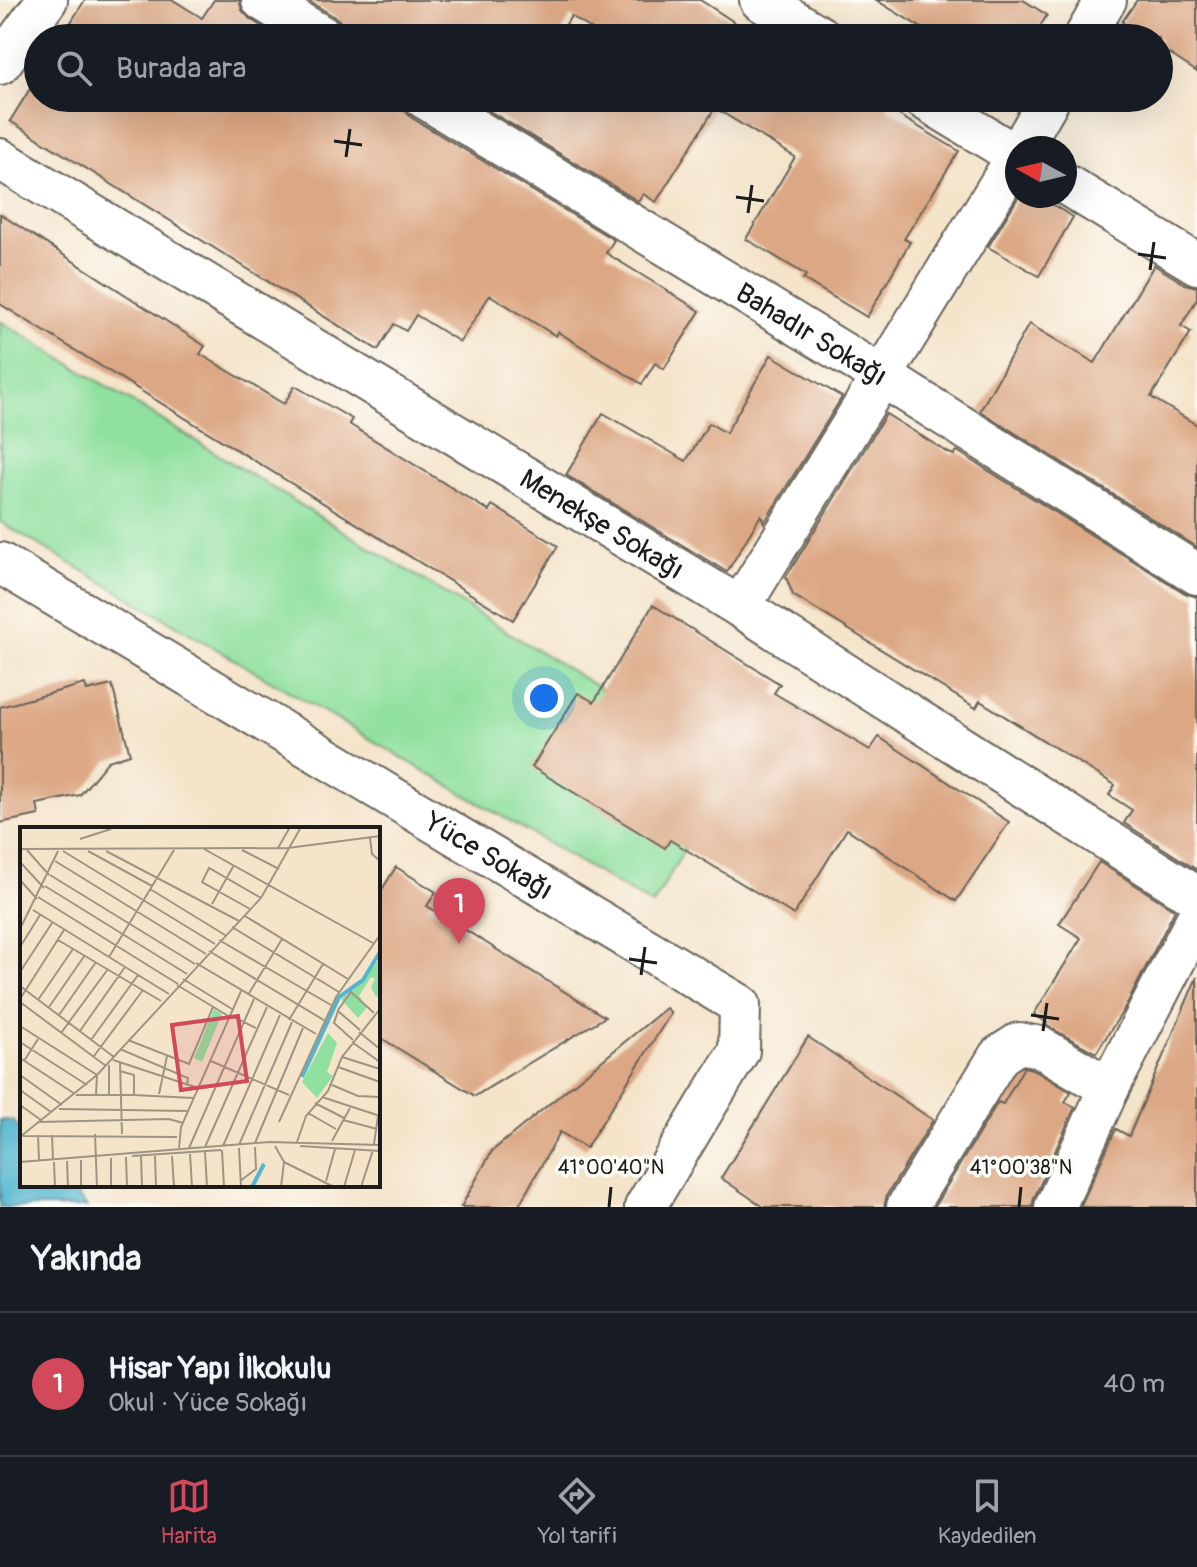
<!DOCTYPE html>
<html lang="tr">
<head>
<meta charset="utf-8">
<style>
  :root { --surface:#171b24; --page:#242831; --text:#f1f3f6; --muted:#9ea1a6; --line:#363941; --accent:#d1495b }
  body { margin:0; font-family:Pangolin,sans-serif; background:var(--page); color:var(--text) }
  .compass { position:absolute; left:1005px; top:136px; width:72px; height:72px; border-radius:50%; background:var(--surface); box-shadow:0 8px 32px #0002; rotate:278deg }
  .you { position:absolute; left:544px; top:698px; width:28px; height:28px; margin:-20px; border:6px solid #fff; border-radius:50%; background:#1a73e8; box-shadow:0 0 0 12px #1a73e833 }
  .badge { display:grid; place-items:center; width:52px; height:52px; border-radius:50%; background:var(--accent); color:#fff; font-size:26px; font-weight:700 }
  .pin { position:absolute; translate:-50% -66px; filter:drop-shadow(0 2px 4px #0008) }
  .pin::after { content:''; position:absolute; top:42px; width:28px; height:24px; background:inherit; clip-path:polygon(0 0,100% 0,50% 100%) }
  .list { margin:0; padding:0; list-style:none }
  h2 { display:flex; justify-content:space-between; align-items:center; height:104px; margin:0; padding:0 32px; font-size:34px }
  h2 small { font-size:26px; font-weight:400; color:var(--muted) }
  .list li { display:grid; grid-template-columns:52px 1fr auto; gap:24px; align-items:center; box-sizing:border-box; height:144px; padding:0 32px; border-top:2px solid var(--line) }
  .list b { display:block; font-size:30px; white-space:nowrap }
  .list p { margin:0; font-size:26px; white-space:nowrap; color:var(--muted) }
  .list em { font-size:26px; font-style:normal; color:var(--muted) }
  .icon { flex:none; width:44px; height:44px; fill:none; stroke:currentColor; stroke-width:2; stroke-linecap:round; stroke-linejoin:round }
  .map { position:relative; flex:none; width:1197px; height:1207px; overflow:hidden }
  .search { position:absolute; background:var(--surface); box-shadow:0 8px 32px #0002; left:24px; right:24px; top:24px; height:88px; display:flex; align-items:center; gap:20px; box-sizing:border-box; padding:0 28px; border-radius:44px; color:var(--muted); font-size:30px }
  .sheet { height:248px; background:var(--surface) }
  nav { display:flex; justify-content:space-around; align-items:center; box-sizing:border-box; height:112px; border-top:2px solid var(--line); background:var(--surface); font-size:22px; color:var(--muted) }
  nav a { display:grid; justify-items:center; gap:4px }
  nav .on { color:var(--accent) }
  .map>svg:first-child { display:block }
  .green { fill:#90e09f; stroke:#567e5e; stroke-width:2 }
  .water { fill:#51b6d0; stroke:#366976; stroke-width:2 }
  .building { fill:#dca784 }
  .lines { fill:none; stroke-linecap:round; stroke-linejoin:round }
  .minor-casing { stroke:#686259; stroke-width:44 }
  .minor { stroke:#fff; stroke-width:40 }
  .ticks { fill:none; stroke:#1c1c1c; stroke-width:3 }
  .labels { text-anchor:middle; stroke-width:7; stroke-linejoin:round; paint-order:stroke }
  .street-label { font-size:28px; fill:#1c1c1c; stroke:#fdfcf7 }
  .inset-river { fill:none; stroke:#51b6d0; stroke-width:4 }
  .inset-road { fill:none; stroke:#9e9484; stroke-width:2 }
  .view { fill:#d1495b; fill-opacity:0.15; stroke:#d1495b; stroke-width:4 }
  .inset-edge { fill:none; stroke:#1c1c1c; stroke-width:4 }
  .ticks-label { font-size:20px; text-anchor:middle; fill:#1c1c1c; stroke:#fdfcf7; stroke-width:7; stroke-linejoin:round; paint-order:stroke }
</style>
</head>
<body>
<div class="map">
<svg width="1197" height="1207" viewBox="0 0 1197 1207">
  <rect width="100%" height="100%" fill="#fdfcf7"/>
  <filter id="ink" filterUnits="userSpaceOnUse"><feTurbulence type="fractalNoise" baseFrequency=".0125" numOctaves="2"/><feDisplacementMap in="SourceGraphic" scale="16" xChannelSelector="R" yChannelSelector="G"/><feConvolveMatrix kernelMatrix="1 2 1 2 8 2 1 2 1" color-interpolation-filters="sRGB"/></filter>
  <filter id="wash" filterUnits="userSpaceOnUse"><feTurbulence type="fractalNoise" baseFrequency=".006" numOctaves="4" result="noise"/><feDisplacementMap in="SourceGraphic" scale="32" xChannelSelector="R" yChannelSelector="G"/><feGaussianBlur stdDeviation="1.8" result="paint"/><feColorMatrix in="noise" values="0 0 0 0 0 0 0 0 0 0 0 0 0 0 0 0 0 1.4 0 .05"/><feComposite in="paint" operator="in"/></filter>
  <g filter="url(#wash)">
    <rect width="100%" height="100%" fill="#f4e4ca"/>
    <polygon class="green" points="0,321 730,768 653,905 0,522"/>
    <polygon class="water" points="0,1120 13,1121 22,1131 22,1185 68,1185 87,1207 0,1207"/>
    <g id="blocks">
      <g class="building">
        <polygon points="85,0 173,0 202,18 214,0 239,0 242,10 250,19 280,38 61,38"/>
        <polygon points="307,0 700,0 759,38 605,38 571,16 558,38 348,38 345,28 338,19"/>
        <polygon points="876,0 1023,0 1047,15 1033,38 938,38"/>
        <polygon points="1137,0 1197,0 1197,72 1159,47 1159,38 1146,38 1122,22"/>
        <polygon points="38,76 38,98 401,98 404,110 412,118 614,240 606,253 700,311 664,369 655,363 642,384 558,332 556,336 490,295 460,342 416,315 406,331 394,324 378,350 10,121"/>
        <polygon points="468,98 878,98 889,105 887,108 959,151 904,239 910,242 867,317 803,279 806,275 746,239 795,157 715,108 656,202 643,194 638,201"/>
        <polygon points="1019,196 1038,196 1073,217 1039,276 988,247"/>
        <polygon points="0,214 205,346 200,354 284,404 295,386 352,419 349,424 489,511 492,505 558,546 513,620 0,304"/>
        <polygon points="1154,265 1185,284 1197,287 1197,299 1181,326 1191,332 1151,397 1197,425 1197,547 980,411 1029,324 1095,363"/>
        <polygon points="771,355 842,397 764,523 761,515 727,572 566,475 603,413 686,461 709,423 726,433"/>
        <polygon points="886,414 949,453 954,455 957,451 1185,593 1197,597 1197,870 1124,823 1132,810 1109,795 1115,785 980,701 976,708 793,595 786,577"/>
        <polygon points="653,605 780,684 774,693 870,750 879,737 1009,822 956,901 847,829 794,915 670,840 665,848 532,767 578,693 594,702"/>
        <polygon points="85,684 87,691 112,685 130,754 108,761 80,795 37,804 39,815 0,823 0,707"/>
        <polygon points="1099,862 1175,910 1126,1006 1096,1053 1045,1025 1047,1023 1034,1014 1081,938 1059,924"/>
        <polygon points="396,867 436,892 427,906 605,1017 475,1096 378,1036 378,896"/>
        <polygon points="1197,977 1197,1207 1080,1207 1116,1129 1129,1136"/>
        <polygon points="666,1008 671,1013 586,1148 560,1132 518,1207 461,1207 492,1151"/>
        <polygon points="808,1037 933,1120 887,1195 884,1207 764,1207 721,1178"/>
        <polygon points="1024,1067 1032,1069 1071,1092 1065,1102 1075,1107 1034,1198 1032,1207 934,1207 998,1102 1003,1104"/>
      </g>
    </g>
  </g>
  <g filter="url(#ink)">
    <use href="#blocks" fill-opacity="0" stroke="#686259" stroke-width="2"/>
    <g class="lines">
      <g class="minor-casing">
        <g id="minor">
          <polyline points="262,0 325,38"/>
          <polyline points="760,0 823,38"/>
          <polyline points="1084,38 1106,0"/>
          <polyline points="0,64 47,0"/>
          <path id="s1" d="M424 98 883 377 1197 574"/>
          <polyline points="1021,148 1050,98"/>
          <path id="s2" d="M0 159 740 607 1197 897"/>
          <polyline points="1065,184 1197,264"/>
          <path id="s3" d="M0 563 740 1005 739 1051 645 1207"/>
          <polyline points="740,607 1017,156 922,98"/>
          <polyline points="907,1207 999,1056 1019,1043 1040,1047 1109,1088"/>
          <polyline points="1055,1207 1109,1088 1197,918"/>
        </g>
      </g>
      <use href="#minor" class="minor"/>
    </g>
  </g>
  <path class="ticks" d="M334 141 362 145M346 157 350 129M736 197 764 201M748 213 752 185M1138 254 1166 258M1150 270 1154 242M629 959 657 963M641 975 645 947M1031 1015 1059 1019M1043 1031 1047 1003M609 1207 611 1187M1019 1207 1021 1187"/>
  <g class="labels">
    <g class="street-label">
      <text dy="10" stroke="none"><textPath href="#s1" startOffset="454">Bahadır Sokağı</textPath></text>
      <text dy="10" stroke="none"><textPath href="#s2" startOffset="704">Menekşe Sokağı</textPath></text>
      <text dy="10" stroke="none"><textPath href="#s3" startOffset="570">Yüce Sokağı</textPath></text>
    </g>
  </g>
  <g transform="translate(20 827)">
    <rect width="360" height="360" fill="#f4e4ca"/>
    <path d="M359 132 360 168 356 170 351 160 355 152 351 150 339 169 347 180 338 191 321 172 343 155ZM194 182 202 187 182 235 174 231ZM308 206 317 216 307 245 313 249 297 271 282 255Z" fill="#90e09f"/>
    <path class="inset-river" d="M282 250 319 170 343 153 360 125M232 360 244 337"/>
    <path class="inset-road" d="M156 1 185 0M350 11 352 27 360 34M60 12 91 2M258 21 270 0M0 22 268 21 360 9M184 22 353 116M7 23 29 48M222 23 259 42M43 24 195 117M68 24 132 59M86 24 219 94M35 34 186 127M0 35 24 61M30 48 175 137M0 53 17 72M25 59 167 147M130 62 205 108M18 70 158 157M192 77 214 38M230 82 182 55 189 41 241 71M13 83 89 130M225 89 328 152M212 100 319 165M0 102 38 24M38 113 141 174M199 113 311 178M0 120 20 88M189 124 307 195M176 136 296 207M0 145 32 96M163 152 212 182M157 158 210 190M0 159 94 230M149 167 89 130 154 23M228 168 262 112M0 172 44 103M18 173 53 122M0 175 86 239M29 180 65 128M318 183 331 165 354 186M39 188 76 135M210 188 236 201M269 193 303 137M0 199 77 248 76 268M60 204 105 140M339 205 360 222M41 206 88 142M71 213 118 148M108 213 169 237 193 180M333 213 314 196 318 184 340 203M0 215 67 258M332 215 360 235M100 222 168 251 167 258M74 229 123 163M322 230 360 242M0 231 55 267M93 233 178 261M4 234 18 212M191 234 269 268M100 236 102 307M89 238V268M318 240 360 255M100 244 114 248V268L173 271M0 248 42 278M312 258 338 269 360 270M0 263 31 285M139 267 147 229M56 268H114M302 270 360 289M295 276 324 291M0 278 21 293M39 282 168 284M288 286 316 302M323 293 357 302M19 295 149 292 163 296M259 295 316 170 360 108M75 307 77 360M18 308 19 333M32 308 33 332M3 309 157 310M0 310 77 248 241 71 281 0M312 314 330 281M277 315 286 289 308 264 322 230 360 182M235 316 283 201M354 317 358 289M219 318 272 195M203 319 260 188M255 319 264 335 261 360M280 319 360 324M185 320 247 180M159 321 161 300 221 164M169 321 234 172M219 321 221 360M202 323 204 360M185 325 187 360M170 327 172 360M112 329 201 323M121 329 122 360M135 329 136 360M152 329 154 360M106 330 107 360M91 331V360M61 333V360M47 334 48 360M0 335 249 315 360 318M34 335 35 360M264 335 314 360M220 354 236 342 235 320M306 354 315 322M324 360 335 323M341 360 353 323"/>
    <path class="view" d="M218 189 227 254 161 263 152 198Z"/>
    <rect width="360" height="360" class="inset-edge"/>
  </g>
  <g class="ticks-label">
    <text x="611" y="1174">41°00'40"N</text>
    <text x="1021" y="1174">41°00'38"N</text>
  </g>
</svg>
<svg class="compass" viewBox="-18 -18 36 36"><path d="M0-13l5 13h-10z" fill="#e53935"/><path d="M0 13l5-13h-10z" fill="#9ea1a6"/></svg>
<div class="you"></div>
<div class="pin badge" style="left:459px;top:944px">1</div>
<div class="search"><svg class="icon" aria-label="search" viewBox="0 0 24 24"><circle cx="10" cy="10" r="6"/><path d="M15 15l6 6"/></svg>Burada ara</div>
</div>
<section class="sheet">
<h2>Yakında<small></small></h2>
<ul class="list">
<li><span class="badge">1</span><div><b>Hisar Yapı İlkokulu</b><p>Okul · Yüce Sokağı</p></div><em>40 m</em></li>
</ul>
</section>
<nav>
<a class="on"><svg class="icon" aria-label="map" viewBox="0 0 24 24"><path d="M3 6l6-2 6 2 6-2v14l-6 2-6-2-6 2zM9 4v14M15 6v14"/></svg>Harita</a>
<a><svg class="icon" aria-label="directions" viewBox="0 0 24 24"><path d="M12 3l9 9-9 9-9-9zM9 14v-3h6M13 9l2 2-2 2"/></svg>Yol tarifi</a>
<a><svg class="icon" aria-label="saved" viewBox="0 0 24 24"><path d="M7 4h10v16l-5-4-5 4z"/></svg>Kaydedilen</a>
</nav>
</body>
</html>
